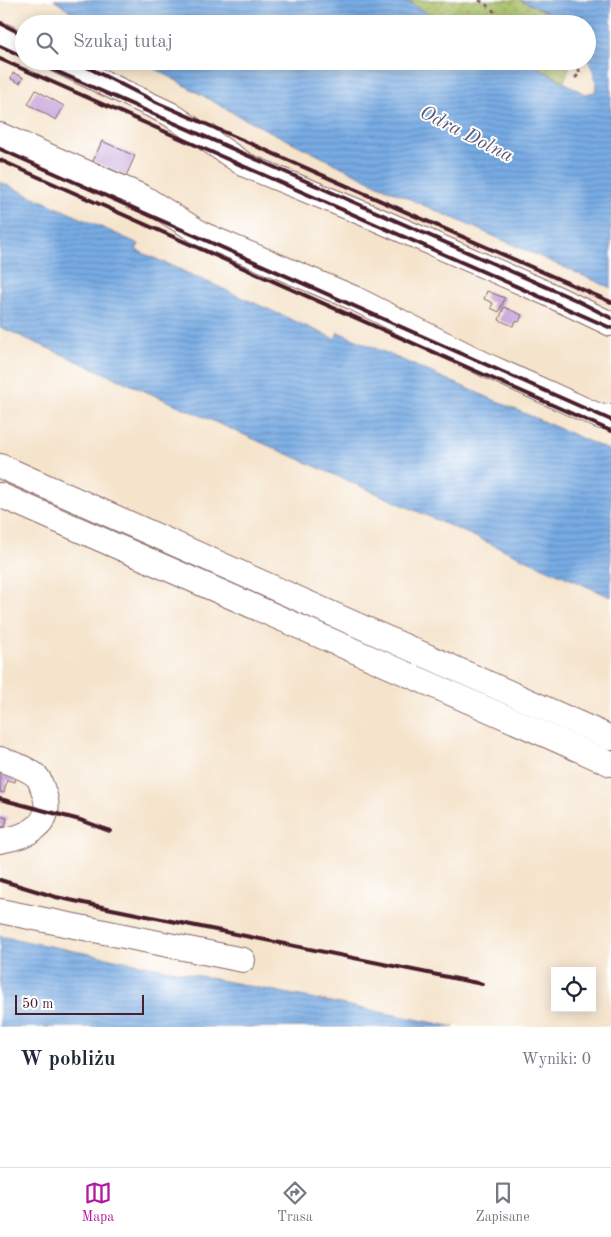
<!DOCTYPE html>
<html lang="pl">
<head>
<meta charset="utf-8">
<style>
  :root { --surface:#fff; --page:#f6f6f7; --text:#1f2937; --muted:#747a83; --line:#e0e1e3; --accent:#b5179e }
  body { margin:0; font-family:"Old Standard TT",serif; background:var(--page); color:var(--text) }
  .controls { position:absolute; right:15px; bottom:15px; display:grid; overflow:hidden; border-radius:0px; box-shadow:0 2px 12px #0003 }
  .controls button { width:45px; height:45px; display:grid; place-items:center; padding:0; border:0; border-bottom:1px solid var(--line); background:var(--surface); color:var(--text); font:25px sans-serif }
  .scale { position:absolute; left:15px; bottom:12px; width:129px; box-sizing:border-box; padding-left:5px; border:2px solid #4a1f2b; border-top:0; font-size:14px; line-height:18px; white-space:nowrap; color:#4a1f2b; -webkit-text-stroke:4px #fff; paint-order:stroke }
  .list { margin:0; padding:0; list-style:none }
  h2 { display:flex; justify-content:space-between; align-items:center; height:65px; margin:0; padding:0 20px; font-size:21px }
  h2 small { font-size:16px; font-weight:400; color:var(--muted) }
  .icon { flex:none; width:28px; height:28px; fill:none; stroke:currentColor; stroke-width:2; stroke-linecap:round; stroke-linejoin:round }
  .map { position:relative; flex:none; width:611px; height:1027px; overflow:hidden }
  .search { position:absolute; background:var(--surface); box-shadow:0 2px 12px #0003; left:15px; right:15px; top:15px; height:55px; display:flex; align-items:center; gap:12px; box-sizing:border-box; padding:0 18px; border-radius:28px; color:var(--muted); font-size:19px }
  .sheet { height:140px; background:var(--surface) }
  nav { display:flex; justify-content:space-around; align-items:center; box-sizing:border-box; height:70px; border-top:1px solid var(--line); background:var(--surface); font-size:14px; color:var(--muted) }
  nav a { display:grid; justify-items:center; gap:2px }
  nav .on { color:var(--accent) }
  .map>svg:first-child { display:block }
  .grass { fill:url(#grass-dots); stroke:#7a7048 }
  .water { fill:url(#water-rules); stroke:#606588 }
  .building { fill:#bf99d7 }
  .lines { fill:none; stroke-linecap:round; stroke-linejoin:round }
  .minor-casing { stroke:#866463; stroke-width:26 }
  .path { stroke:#866463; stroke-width:3; stroke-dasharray:4 4; stroke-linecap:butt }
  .minor { stroke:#fff; stroke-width:24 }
  .rail { stroke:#4a1f2b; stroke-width:4 }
  .labels { text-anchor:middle; stroke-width:4; stroke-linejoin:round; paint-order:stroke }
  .water-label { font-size:20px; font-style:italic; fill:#5c5775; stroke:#fff }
</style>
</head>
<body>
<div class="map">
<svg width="611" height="1027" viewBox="0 0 611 1027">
  <defs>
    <pattern id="grass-dots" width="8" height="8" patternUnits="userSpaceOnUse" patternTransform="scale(1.25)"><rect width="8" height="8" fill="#a9c065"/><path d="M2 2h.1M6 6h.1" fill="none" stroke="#8c9b53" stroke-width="1.8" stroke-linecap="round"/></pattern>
    <pattern id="water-rules" width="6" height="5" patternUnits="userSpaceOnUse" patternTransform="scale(1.25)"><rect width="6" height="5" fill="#77abe4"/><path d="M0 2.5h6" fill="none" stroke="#648bb9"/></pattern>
  </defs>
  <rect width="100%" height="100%" fill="#fff"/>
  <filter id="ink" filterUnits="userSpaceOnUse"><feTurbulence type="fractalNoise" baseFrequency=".02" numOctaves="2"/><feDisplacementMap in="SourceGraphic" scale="10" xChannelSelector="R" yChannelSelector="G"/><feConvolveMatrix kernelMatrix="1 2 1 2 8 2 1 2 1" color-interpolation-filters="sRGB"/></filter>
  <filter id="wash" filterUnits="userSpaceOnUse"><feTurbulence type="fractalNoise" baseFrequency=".0096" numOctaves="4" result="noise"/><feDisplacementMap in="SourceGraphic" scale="20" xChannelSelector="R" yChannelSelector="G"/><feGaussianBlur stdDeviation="1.12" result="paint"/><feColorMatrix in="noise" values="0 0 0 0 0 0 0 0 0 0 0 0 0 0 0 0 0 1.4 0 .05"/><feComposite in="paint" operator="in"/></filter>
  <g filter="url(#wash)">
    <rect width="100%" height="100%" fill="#f5e4cc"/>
    <g class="grass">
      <polygon points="405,0 520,0 545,11 565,24 446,24"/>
      <polygon points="526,61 572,61 564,81"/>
    </g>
    <g class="water">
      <polygon points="54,0 405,0 446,24 88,24"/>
      <path d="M520 0H611V288L378 185 235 114 142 61H526L585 94 595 92C599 77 589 67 587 53 586 43 587 33 587 24H565L545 11Z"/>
      <polygon points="0,182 139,244 136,250 335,339 338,332 611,451 611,597 0,327"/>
      <polygon points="0,936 440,1024 454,1027 0,1027"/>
    </g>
    <g id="blocks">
      <g class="building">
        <polygon points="13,73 23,77 20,83 11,79"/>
        <polygon points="36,90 64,106 56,120 28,104"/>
        <polygon points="102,141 135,156 126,176 93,161"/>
        <polygon points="487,291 505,298 499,312 491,308 493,303 484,299"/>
        <polygon points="504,307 522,315 519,322 516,321 513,326 499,320"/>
        <polygon points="0,767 17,771 15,782 7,780 4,793 0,792"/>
        <polygon points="0,816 7,818 5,827 0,826"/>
      </g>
    </g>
  </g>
  <g filter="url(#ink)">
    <use href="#blocks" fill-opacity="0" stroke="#866463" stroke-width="1"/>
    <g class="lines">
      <g class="minor-casing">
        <g id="minor">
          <polyline points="0,34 24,45"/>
          <polyline points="58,61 170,114 245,165 374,218 546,293 611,324"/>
          <polyline points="0,135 143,197 202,234 354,298 488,366 601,417 611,416"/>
          <polyline points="0,466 611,738"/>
          <polyline points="0,495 555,739 611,764"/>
          <path d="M0 759C10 763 31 769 38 778 41 782 43 791 45 796 54 827 24 837 0 841"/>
          <polyline points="0,911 243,960"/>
        </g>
      </g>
      <g class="path">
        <polyline points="479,0 492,9 503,24"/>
        <polyline points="575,61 580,73 575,78"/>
      </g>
      <use href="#minor" class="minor"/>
      <g class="rail">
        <polyline points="0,23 24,35"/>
        <polyline points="0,46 24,57"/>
        <polyline points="0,59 611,328"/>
        <polyline points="33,61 576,300 611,318"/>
        <polyline points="75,61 158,103 611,302"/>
        <polyline points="0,149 611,420"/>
        <polyline points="0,160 611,431"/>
        <polyline points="0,799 80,820 110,831"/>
        <polyline points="0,880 56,897 107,908 482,984"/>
      </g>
    </g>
  </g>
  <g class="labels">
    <g class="water-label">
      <text transform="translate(467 133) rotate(27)" y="7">Odra Dolna</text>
    </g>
  </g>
</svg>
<div class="controls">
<button><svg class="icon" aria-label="locate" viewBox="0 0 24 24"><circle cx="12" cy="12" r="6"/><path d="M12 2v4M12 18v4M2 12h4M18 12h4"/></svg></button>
</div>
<div class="scale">50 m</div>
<div class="search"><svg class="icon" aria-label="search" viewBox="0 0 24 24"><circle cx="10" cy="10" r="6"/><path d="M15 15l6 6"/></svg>Szukaj tutaj</div>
</div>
<section class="sheet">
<h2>W pobliżu<small>Wyniki: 0</small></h2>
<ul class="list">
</ul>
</section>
<nav>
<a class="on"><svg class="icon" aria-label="map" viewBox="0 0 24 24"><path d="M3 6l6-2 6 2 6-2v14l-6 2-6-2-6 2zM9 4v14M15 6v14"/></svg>Mapa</a>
<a><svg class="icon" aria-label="directions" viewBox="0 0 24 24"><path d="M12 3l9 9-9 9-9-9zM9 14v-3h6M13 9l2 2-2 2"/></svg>Trasa</a>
<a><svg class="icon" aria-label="saved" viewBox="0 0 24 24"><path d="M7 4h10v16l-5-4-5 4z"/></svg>Zapisane</a>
</nav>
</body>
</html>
